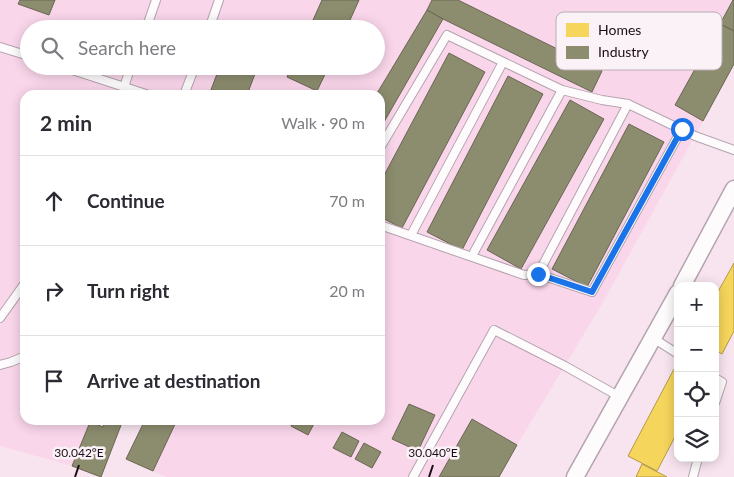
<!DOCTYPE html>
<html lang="en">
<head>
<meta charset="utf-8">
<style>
  :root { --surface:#fff; --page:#f2f2f3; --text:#2b2b33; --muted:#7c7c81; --line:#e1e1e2 }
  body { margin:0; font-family:Lato,sans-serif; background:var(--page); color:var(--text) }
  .controls { position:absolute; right:15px; bottom:15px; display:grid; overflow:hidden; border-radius:10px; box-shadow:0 2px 12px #0003 }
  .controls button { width:45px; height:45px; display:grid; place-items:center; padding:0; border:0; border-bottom:1px solid var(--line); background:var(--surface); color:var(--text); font:25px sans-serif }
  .stop { position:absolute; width:15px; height:15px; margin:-11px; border:4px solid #1a73e8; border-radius:50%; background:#fff }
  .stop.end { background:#1a73e8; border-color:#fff; box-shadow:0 1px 5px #0008 }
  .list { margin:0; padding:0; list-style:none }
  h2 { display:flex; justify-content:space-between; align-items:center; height:65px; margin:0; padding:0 20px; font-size:21px }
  h2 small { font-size:16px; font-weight:400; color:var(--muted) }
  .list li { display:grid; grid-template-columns:32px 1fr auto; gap:15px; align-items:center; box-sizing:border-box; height:90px; padding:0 20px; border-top:1px solid var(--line) }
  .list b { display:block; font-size:19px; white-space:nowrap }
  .list em { font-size:16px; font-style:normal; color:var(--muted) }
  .icon { flex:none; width:28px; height:28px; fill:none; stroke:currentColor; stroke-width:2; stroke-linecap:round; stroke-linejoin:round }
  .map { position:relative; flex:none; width:734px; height:477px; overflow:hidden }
  .search { position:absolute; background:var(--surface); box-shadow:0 2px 12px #0003; left:20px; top:20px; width:365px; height:55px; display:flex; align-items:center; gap:12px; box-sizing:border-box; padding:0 18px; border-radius:28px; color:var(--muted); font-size:19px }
  .panel { position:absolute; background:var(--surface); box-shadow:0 2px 12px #0003; left:20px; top:90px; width:365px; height:335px; border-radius:15px }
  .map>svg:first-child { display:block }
  .built { fill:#fad6eb; fill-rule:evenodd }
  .homes { fill:#f6d55c; stroke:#b59947 }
  .industry { fill:#8c8c6e; stroke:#6a6654 }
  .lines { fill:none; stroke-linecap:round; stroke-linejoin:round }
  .lane-casing { stroke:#b4a4ae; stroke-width:10 }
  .street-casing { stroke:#b4a4ae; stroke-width:19 }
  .lane { stroke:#fefbfd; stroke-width:8 }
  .street { stroke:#fefbfd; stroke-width:16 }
  .route { stroke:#1a73e8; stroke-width:6 }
  .ticks { fill:none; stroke:#1c0e17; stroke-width:2 }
  .key { fill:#fbf2f7; stroke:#b8aeb4; stroke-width:1 }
  .key-label { font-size:14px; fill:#1c0e17 }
  .ticks-label { font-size:12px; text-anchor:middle; fill:#1c0e17; stroke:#fbf2f7; stroke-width:5; stroke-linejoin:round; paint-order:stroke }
</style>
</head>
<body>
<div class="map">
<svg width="734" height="477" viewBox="0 0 734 477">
  <rect width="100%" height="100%" fill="#f7e4ef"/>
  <path class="built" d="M0 0H734L703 121 602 304 517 445 499 477H166L126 459 145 420H380V95H25V420H123L101 477 69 465 0 446ZM29 29H376V66H29Z"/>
  <g class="homes">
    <polygon points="734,263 734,331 722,354 715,350 715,297"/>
    <polygon points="674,369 678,370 678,431 657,471 628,456"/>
    <polygon points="642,464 667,477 636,477"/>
  </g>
  <g class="industry">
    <polygon points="20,0 55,0 49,15 18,4"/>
    <polygon points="322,0 359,0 346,29 309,29"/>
    <polygon points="432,0 458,0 602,71 592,92 443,19 427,10"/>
    <polygon points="733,0 734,0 734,31 720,24"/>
    <polygon points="427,10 443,19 380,129 380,95 376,95"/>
    <polygon points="720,24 734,31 734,64 703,121 675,105"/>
    <polygon points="449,53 485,72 402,228 380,217 380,183"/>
    <polygon points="220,66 258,66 247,95 209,95"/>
    <polygon points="292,66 329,66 317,91 287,77"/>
    <polygon points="508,76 543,94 462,250 427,232"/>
    <polygon points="570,100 604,119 521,269 487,250"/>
    <polygon points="629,124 664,142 587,287 552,269"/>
    <polygon points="409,404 435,415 418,451 392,439"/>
    <polygon points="472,419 517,445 499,477 439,477"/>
    <polygon points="105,420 123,420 101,477 72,466 90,422 103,427"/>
    <polygon points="145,420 177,420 153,471 126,459"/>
    <polygon points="294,420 316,420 308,435 291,426"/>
    <polygon points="342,432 359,441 351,457 333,448"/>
    <polygon points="364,443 381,452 372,468 355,459"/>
  </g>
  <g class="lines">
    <g class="lane-casing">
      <g id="lane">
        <polyline points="146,29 156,0"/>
        <polyline points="209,29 219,0"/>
        <polyline points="0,47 29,56"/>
        <polyline points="60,66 149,95"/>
        <polyline points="124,87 131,66"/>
        <polyline points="184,95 195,66"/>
        <polyline points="682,129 592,292 538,274 628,104 695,136 734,150"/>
        <polyline points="380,148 447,35 562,90 602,100 628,104"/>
        <polyline points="380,225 524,275 538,274"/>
        <polyline points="411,235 503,62"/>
        <polyline points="472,256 562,90"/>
        <polyline points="0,318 25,283"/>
        <polyline points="653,338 678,354"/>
        <polyline points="0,365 11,362 25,356"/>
        <polyline points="715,378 722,382 715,403"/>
        <polyline points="413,477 494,330 565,366 620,397"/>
        <polyline points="693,477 698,458"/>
      </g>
    </g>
    <g class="street-casing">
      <g id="street">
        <polyline points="682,286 734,189"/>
        <polyline points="575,477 678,293"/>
      </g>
    </g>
    <use href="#lane" class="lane"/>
    <use href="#street" class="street"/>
  </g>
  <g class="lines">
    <polyline class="route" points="538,274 592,292 682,129"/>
  </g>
  <path class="ticks" d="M75 477 79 465M429 477 433 465"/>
  <rect x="556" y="12" width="166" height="58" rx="8" class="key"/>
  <rect x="566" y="23" width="23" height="14" fill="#f6d55c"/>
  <rect x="566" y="46" width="23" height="13" fill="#8c8c6e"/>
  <g class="key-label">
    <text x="598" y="35">Homes</text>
    <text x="598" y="57">Industry</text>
  </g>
  <g class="ticks-label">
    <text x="79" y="457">30.042°E</text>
    <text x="433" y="457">30.040°E</text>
  </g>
</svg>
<div class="controls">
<button>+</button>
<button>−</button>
<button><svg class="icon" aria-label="locate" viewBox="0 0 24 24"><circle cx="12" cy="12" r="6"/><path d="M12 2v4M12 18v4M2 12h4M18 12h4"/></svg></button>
<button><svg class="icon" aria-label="layers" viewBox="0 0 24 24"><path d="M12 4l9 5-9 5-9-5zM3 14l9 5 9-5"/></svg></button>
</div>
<div class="stop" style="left:682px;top:129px"></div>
<div class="stop end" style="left:538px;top:274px"></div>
<div class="search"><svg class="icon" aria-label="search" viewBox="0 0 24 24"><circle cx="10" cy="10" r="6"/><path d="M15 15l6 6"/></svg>Search here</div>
<section class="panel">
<h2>2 min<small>Walk · 90 m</small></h2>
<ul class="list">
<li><svg class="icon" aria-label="ahead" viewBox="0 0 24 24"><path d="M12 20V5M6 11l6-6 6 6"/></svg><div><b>Continue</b></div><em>70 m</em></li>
<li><svg class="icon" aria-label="right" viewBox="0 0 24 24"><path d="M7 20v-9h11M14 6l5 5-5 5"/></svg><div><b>Turn right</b></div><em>20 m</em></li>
<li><svg class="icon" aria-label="arrive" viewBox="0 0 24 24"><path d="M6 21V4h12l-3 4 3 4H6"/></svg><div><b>Arrive at destination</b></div></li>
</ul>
</section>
</div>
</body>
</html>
